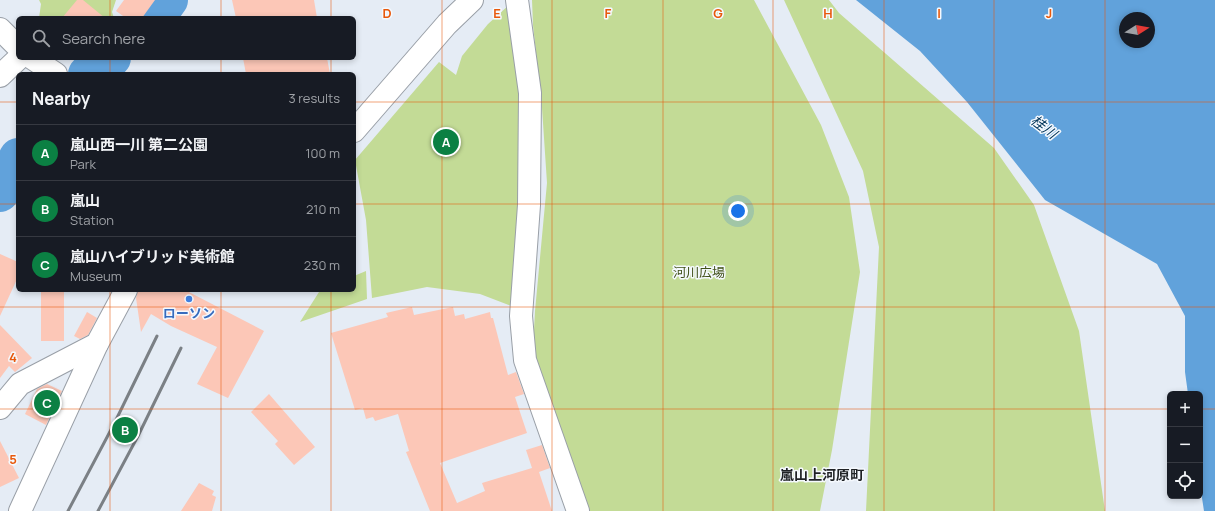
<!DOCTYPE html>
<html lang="en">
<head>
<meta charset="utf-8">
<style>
  :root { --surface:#171b24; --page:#242831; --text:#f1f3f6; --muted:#9ea1a6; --line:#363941; --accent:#0b8043 }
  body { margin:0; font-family:Manrope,"Noto Sans JP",sans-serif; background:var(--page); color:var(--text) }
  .controls { position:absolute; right:12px; bottom:12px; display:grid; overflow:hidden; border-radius:6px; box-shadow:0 2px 6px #0003 }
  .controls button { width:36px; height:36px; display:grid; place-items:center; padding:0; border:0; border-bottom:1px solid var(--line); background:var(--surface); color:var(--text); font:20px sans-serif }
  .compass { position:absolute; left:1119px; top:12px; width:36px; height:36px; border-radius:50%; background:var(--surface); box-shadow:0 2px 6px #0003; rotate:79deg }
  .you { position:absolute; left:738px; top:211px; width:14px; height:14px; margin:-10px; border:3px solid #fff; border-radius:50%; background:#1a73e8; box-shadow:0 0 0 6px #1a73e833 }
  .badge { display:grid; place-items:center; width:26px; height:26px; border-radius:50%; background:var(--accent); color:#fff; font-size:13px; font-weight:700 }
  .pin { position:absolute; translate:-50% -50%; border:2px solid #fff; box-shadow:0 1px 4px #0006 }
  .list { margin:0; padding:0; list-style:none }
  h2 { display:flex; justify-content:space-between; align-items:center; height:52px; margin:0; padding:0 16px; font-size:17px }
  h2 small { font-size:13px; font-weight:400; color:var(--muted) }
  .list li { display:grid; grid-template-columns:26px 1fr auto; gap:12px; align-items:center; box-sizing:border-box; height:56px; padding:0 16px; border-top:1px solid var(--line) }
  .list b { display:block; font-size:15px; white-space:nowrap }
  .list p { margin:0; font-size:13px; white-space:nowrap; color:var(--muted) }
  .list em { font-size:13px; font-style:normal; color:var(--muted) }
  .icon { flex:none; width:22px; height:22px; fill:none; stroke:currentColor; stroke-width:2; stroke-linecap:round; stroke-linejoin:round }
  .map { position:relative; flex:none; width:1215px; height:511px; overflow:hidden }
  .search { position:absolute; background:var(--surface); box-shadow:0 2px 6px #0003; left:16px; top:16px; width:340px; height:44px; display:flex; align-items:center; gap:10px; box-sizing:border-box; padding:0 14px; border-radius:6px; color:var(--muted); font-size:15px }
  .panel { position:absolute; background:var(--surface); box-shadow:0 2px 6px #0003; left:16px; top:72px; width:340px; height:220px; border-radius:6px }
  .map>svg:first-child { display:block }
  .green { fill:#c3db96 }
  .water { fill:#61a2db; fill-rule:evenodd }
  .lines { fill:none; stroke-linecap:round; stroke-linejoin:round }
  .river { stroke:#61a2db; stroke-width:38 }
  .building { fill:#fcc7b7 }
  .minor-casing { stroke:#999fa7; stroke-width:24 }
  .major-casing { stroke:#999fa7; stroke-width:24 }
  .minor { stroke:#fff; stroke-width:22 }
  .major { stroke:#fff; stroke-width:22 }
  .rail { stroke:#7b8085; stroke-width:3 }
  .grid { fill:none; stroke:#e8590c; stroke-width:1; stroke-opacity:0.55 }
  .shop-dot { fill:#3f7fe0; stroke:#f5f9fe; stroke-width:1.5 }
  .labels { text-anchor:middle; stroke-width:3; stroke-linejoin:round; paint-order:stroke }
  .park-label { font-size:13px; fill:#405018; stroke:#f5f9fe }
  .shop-label { font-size:13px; font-weight:bold; fill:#366cbe; stroke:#f5f9fe }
  .water-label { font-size:14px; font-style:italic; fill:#003459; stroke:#f5f9fe }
  .neighbourhood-label { font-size:14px; font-weight:bold; fill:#1f2225; stroke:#f5f9fe }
  .grid-label { font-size:13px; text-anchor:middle; font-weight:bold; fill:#e8590c; stroke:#f5f9fe; stroke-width:3; stroke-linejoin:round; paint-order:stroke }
</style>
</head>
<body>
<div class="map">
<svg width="1215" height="511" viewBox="0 0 1215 511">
  <rect width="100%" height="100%" fill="#e5ecf5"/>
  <g class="green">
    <polygon points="39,0 116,0 112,12 114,18 39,18 41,4"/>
    <polygon points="532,0 754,0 821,125 849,197 860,272 832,450 820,511 587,511 549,404 533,349 535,311 547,183 542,108 533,25"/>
    <polygon points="784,0 829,0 839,13 994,148 1034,205 1079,331 1105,511 866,511 879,247 863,171"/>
    <polygon points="509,5 523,86 519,309 480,294 427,287 372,298 366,220 355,160 439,62 456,75 462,56 488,24"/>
    <polygon points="366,271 367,299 300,322 319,292 323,290 354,290 354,276"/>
  </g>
  <path class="water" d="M856 0H1215V511H1204L1200 485V394H1188L1185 372V316L1157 264 1045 200 967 102 920 51ZM1125 18H1149V42H1125Z"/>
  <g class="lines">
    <g class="river">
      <polyline points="156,18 169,0"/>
      <polyline points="87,74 112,58"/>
      <polyline points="0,193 18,157"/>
    </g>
  </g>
  <g class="building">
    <polygon points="77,0 83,0 105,18 62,18"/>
    <polygon points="124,0 155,0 142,18 126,18 116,11"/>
    <polygon points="232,0 314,0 317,18 236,18"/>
    <polygon points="243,58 327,58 330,74 246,74"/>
    <polygon points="0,254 18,262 18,277 0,316"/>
    <rect x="41" y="290" width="23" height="51"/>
    <polygon points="138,290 185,290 264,331 228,398 197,384 217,347 171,326 151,314 141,332 136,298"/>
    <polygon points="412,307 414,315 453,307 455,316 464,314 465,319 490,312 491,318 493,318 508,375 516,372 524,394 515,397 527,433 440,463 457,503 485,491 482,483 532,468 526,450 542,445 550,468 539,472 552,511 430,511 406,452 409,451 398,414 375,421 373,417 366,419 363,408 355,410 331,333 388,317 386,313"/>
    <polygon points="87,312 97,318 88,335 80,339 74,336"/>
    <polygon points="0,325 32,358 15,372 9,366 0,378"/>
    <polygon points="47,384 62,391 46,425 25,414 37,389"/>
    <polygon points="269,394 315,447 294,465 275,444 278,441 251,412"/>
    <polygon points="0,441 19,478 0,487"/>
    <polygon points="199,483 214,491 212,495 216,497 212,511 181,511"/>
  </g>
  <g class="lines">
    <g class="minor-casing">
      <g id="minor">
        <polyline points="517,0 530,93 529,205 521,316 525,360 578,511"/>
        <polyline points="354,131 447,24 472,0"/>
        <polyline points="0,408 20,384 97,344 126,290"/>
        <polyline points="20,511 97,344"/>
      </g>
    </g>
    <g class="major-casing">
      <g id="major">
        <polyline points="0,29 18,47"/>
        <polyline points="32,58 56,74"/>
        <polyline points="0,76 19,58"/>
      </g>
    </g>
    <use href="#minor" class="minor"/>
    <use href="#major" class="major"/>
    <g class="rail">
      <polyline points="68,511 114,424 157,336"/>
      <polyline points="98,511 138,436 181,348"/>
    </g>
  </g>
  <path class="grid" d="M110 0V18M221 0V18M331 0V18M442 0V511M552 0V511M663 0V511M773 0V511M884 0V511M994 0V511M1105 0V511M110 58V74M221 58V74M331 58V74M0 102H18M354 102H1215M0 204H18M354 204H1215M110 290V511M221 290V511M331 290V511M0 307H1215M0 409H1170M1200 409H1215"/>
  <circle class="shop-dot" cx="189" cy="299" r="4"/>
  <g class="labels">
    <g class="park-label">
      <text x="699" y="277">河川広場</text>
    </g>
    <g class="shop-label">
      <text x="189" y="318">ローソン</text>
    </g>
    <g class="water-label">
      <text transform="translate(1044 127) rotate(37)" y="5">桂川</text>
    </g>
    <g class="neighbourhood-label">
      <text x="822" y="480">嵐山上河原町</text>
    </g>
  </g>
  <g class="grid-label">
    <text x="387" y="18">D</text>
    <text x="497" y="18">E</text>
    <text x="608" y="18">F</text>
    <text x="718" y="18">G</text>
    <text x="828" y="18">H</text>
    <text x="939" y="18">I</text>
    <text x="1049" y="18">J</text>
    <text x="13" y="362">4</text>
    <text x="13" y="464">5</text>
  </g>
</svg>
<div class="controls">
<button>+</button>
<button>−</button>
<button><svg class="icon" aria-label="locate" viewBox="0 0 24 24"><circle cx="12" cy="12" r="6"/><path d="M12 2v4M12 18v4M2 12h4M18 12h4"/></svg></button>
</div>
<svg class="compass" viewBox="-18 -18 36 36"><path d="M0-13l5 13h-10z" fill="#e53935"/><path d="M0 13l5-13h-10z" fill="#9ea1a6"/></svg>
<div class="you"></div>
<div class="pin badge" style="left:446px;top:142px">A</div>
<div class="pin badge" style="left:125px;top:430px">B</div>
<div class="pin badge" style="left:47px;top:403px">C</div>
<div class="search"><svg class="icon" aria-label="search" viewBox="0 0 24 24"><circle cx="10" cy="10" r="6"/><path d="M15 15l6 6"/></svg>Search here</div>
<section class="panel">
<h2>Nearby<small>3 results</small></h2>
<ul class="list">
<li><span class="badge">A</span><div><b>嵐山西一川 第二公園</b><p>Park</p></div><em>100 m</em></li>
<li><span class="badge">B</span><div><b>嵐山</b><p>Station</p></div><em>210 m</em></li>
<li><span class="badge">C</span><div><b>嵐山ハイブリッド美術館</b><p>Museum</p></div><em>230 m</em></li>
</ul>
</section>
</div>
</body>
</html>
